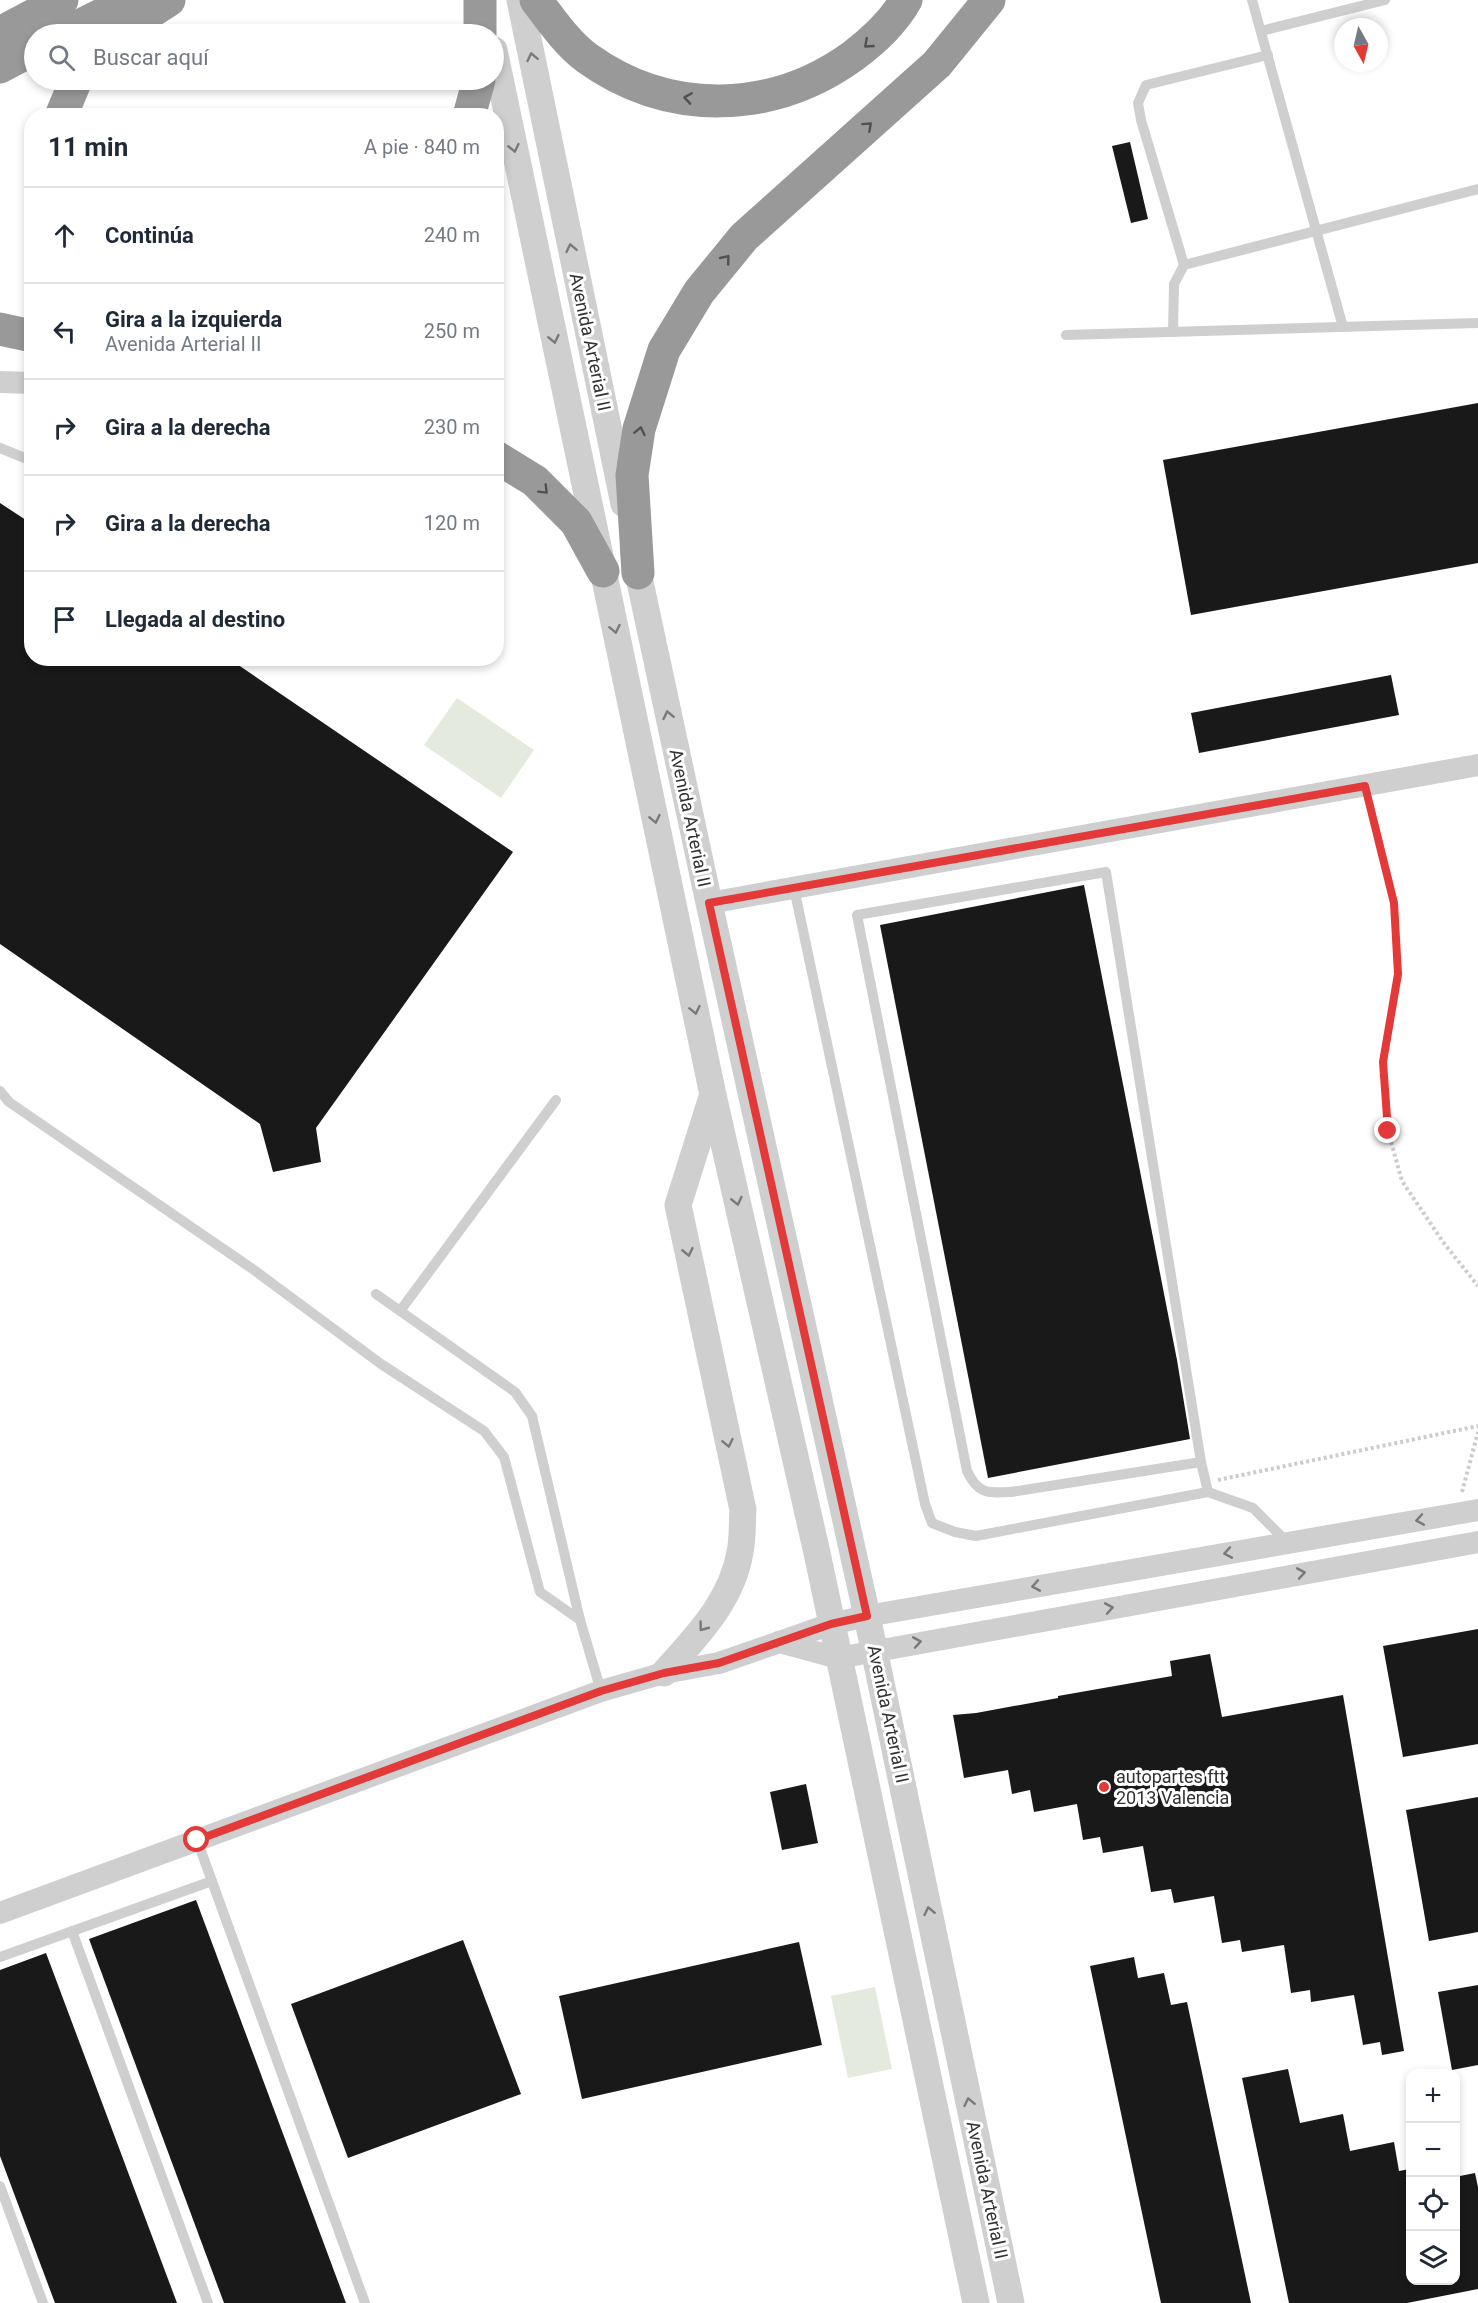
<!DOCTYPE html>
<html lang="es">
<head>
<meta charset="utf-8">
<style>
  :root { --surface:#fff; --page:#f2f2f3; --text:#1f2937; --muted:#747a83; --line:#e0e1e3 }
  body { margin:0; font-family:Roboto,sans-serif; background:var(--page); color:var(--text) }
  .controls { position:absolute; right:18px; bottom:18px; display:grid; overflow:hidden; border-radius:12px; box-shadow:0 3px 9px #0003 }
  .controls button { width:54px; height:54px; display:grid; place-items:center; padding:0; border:0; border-bottom:2px solid var(--line); background:var(--surface); color:var(--text); font:30px sans-serif }
  .compass { position:absolute; left:1334px; top:18px; width:54px; height:54px; border-radius:50%; background:var(--surface); box-shadow:0 3px 9px #0003; rotate:172deg }
  .stop { position:absolute; width:18px; height:18px; margin:-14px; border:4px solid #e43939; border-radius:50%; background:#fff }
  .stop.end { background:#e43939; border-color:#fff; box-shadow:0 2px 6px #0008 }
  .list { margin:0; padding:0; list-style:none }
  h2 { display:flex; justify-content:space-between; align-items:center; height:78px; margin:0; padding:0 24px; font-size:26px }
  h2 small { font-size:20px; font-weight:400; color:var(--muted) }
  .list li { display:grid; grid-template-columns:39px 1fr auto; gap:18px; align-items:center; box-sizing:border-box; height:96px; padding:0 24px; border-top:2px solid var(--line) }
  .list b { display:block; font-size:22px; white-space:nowrap }
  .list p { margin:0; font-size:20px; white-space:nowrap; color:var(--muted) }
  .list em { font-size:20px; font-style:normal; color:var(--muted) }
  .icon { flex:none; width:33px; height:33px; fill:none; stroke:currentColor; stroke-width:2; stroke-linecap:round; stroke-linejoin:round }
  .map { position:relative; flex:none; width:1478px; height:2303px; overflow:hidden }
  .search { position:absolute; background:var(--surface); box-shadow:0 3px 9px #0003; left:24px; top:24px; width:480px; height:66px; display:flex; align-items:center; gap:15px; box-sizing:border-box; padding:0 21px; border-radius:33px; color:var(--muted); font-size:22px }
  .panel { position:absolute; background:var(--surface); box-shadow:0 3px 9px #0003; left:24px; top:108px; width:480px; height:558px; border-radius:24px }
  .map>svg:first-child { display:block }
  .pitch { fill:#e4ebde }
  .building { fill:#191919 }
  .lines { fill:none; stroke-linecap:round; stroke-linejoin:round }
  .path { stroke:#ccc; stroke-width:4; stroke-dasharray:3 3; stroke-linecap:butt }
  .service { stroke:#cfcfcf; stroke-width:10 }
  .minor { stroke:#cfcfcf; stroke-width:22 }
  .tertiary { stroke:#cfcfcf; stroke-width:27 }
  .motorway { stroke:#999; stroke-width:33 }
  .oneway { stroke:#515151 }
  .oneway2 { stroke:#797979 }
  .route { stroke:#e43939; stroke-width:8 }
  .poi-dot { fill:#e43939; stroke:#fff; stroke-width:2 }
  .labels { text-anchor:middle; stroke-width:6; stroke-linejoin:round; paint-order:stroke }
  .street-label { font-size:18px; fill:#323232; stroke:#fff }
  .poi-label { font-size:18px; fill:#323232; stroke:#fff; text-anchor:start }
</style>
</head>
<body>
<div class="map">
<svg width="1478" height="2303" viewBox="0 0 1478 2303">
  <rect width="100%" height="100%" fill="#fff"/>
  <g class="pitch">
    <polygon points="457,698 534,750 501,798 424,745"/>
    <polygon points="875,1987 892,2069 848,2078 831,1996"/>
  </g>
  <g class="building">
    <polygon points="1130,142 1148,219 1131,223 1112,146"/>
    <polygon points="1478,403 1478,563 1191,615 1163,460"/>
    <polygon points="0,503 32,524 32,658 228,658 513,852 316,1128 321,1162 273,1172 260,1124 0,944"/>
    <polygon points="1391,675 1399,715 1199,753 1191,713"/>
    <polygon points="1084,885 1177,1360 1190,1439 988,1478 880,925"/>
    <polygon points="1478,1629 1478,1744 1403,1757 1383,1646"/>
    <polygon points="1210,1654 1222,1717 1343,1695 1404,2051 1382,2055 1380,2042 1363,2045 1354,1995 1311,2002 1310,1990 1291,1993 1284,1945 1242,1952 1240,1940 1222,1943 1214,1896 1174,1903 1171,1889 1151,1892 1143,1846 1103,1853 1100,1837 1083,1840 1077,1804 1034,1812 1030,1790 1012,1794 1008,1770 964,1778 953,1715 976,1713 1058,1698 1058,1696 1172,1676 1170,1661"/>
    <polygon points="806,1784 818,1843 782,1850 770,1792"/>
    <polygon points="1478,1797 1478,1932 1429,1941 1406,1810"/>
    <polygon points="196,1900 346,2303 224,2303 89,1939"/>
    <polygon points="463,1940 521,2094 348,2158 291,2004"/>
    <polygon points="799,1942 822,2045 582,2099 559,1996"/>
    <polygon points="46,1953 177,2303 55,2303 0,2156 0,1970"/>
    <polygon points="1134,1957 1138,1978 1164,1973 1171,2005 1187,2002 1251,2303 1161,2303 1090,1966"/>
    <polygon points="1478,1985 1478,2065 1452,2070 1438,1992"/>
    <polygon points="1288,2069 1300,2123 1343,2114 1350,2151 1394,2142 1399,2171 1410,2169 1410,2280 1455,2280 1455,2177 1475,2173 1478,2187 1478,2289 1407,2303 1289,2303 1242,2078"/>
  </g>
  <g class="lines">
    <g class="path">
      <polyline points="1370,805 1394,903 1398,974 1383,1062 1388,1131 1402,1181 1443,1242 1478,1286"/>
      <polyline points="1218,1480 1478,1426"/>
      <polyline points="1462,1492 1478,1432"/>
    </g>
    <g class="service">
      <polyline points="1252,0 1343,327"/>
      <polyline points="1261,31 1385,0"/>
      <polyline points="1184,265 1141,120 1138,103 1146,85 1268,55"/>
      <polyline points="1173,332 1174,284 1184,265 1478,189"/>
      <polyline points="1066,335 1478,323"/>
      <polyline points="0,448 32,461"/>
      <polyline points="794,888 925,1504 932,1523 955,1532 976,1536 1208,1492 1253,1508 1287,1542"/>
      <polyline points="0,1091 9,1102 254,1270 381,1364 484,1431 504,1457 540,1592 580,1620 601,1691"/>
      <polyline points="376,1294 515,1392 532,1416 580,1620"/>
      <polyline points="400,1311 556,1100"/>
      <path d="M1201 1462 1011 1492C987 1493 978 1494 967 1471L857 915 1106 872 1201 1462 1208 1492"/>
      <polyline points="197,1840 365,2303"/>
      <polyline points="72,1931 208,2303"/>
      <polyline points="0,1957 212,1881"/>
      <polyline points="0,2186 43,2303"/>
    </g>
    <g class="minor">
      <polyline points="0,382 32,383"/>
      <polyline points="709,903 1478,765"/>
      <polyline points="779,1642 838,1658 1478,1542"/>
      <polyline points="0,1913 601,1691 664,1673 719,1663 831,1624 867,1616 1478,1510"/>
    </g>
    <g class="tertiary">
      <polyline points="520,0 624,504"/>
      <polyline points="494,50 713,1095 817,1553 976,2303"/>
      <polyline points="634,554 709,903 867,1616 1011,2303"/>
      <path d="M664 1673C696 1637 732 1601 740 1552 743 1538 742 1523 743 1510L678 1205 712 1097"/>
    </g>
    <g class="motorway">
      <path d="M536 0C551 20 567 43 587 58 669 117 773 114 853 56 874 40 893 23 906 0"/>
      <polyline points="0,33 62,0"/>
      <polyline points="63,34 131,0"/>
      <polyline points="119,34 127,27 169,0"/>
      <polyline points="480,34 480,0"/>
      <polyline points="0,67 34,49"/>
      <polyline points="61,116 76,80"/>
      <polyline points="469,116 479,80"/>
      <polyline points="0,329 32,336"/>
      <polyline points="496,457 535,481 576,522 603,571"/>
      <polyline points="638,573 632,475 639,429 664,350 699,292 744,237 937,64 989,0"/>
    </g>
  </g>
  <defs><path id="oneway-chevron" d="M-2-3.5L2.5 0L-2 3.5" fill="none" stroke-width="1.6" stroke-linecap="round" stroke-linejoin="round" transform="scale(1.5)"/></defs>
  <g class="oneway">
    <use href="#oneway-chevron" transform="translate(868 44) rotate(139)"/>
    <use href="#oneway-chevron" transform="translate(688 98) rotate(-171)"/>
    <use href="#oneway-chevron" transform="translate(868 126) rotate(-42)"/>
    <use href="#oneway-chevron" transform="translate(726 259) rotate(-51)"/>
    <use href="#oneway-chevron" transform="translate(640 431) rotate(-78)"/>
    <use href="#oneway-chevron" transform="translate(544 490) rotate(45)"/>
  </g>
  <g class="oneway2">
    <use href="#oneway-chevron" transform="translate(532 57) rotate(-102)"/>
    <use href="#oneway-chevron" transform="translate(514 148) rotate(78)"/>
    <use href="#oneway-chevron" transform="translate(571 248) rotate(-102)"/>
    <use href="#oneway-chevron" transform="translate(554 339) rotate(78)"/>
    <use href="#oneway-chevron" transform="translate(615 629) rotate(78)"/>
    <use href="#oneway-chevron" transform="translate(668 715) rotate(-102)"/>
    <use href="#oneway-chevron" transform="translate(655 819) rotate(78)"/>
    <use href="#oneway-chevron" transform="translate(695 1010) rotate(78)"/>
    <use href="#oneway-chevron" transform="translate(737 1201) rotate(77)"/>
    <use href="#oneway-chevron" transform="translate(688 1252) rotate(78)"/>
    <use href="#oneway-chevron" transform="translate(728 1443) rotate(78)"/>
    <use href="#oneway-chevron" transform="translate(1420 1520) rotate(170)"/>
    <use href="#oneway-chevron" transform="translate(1228 1553) rotate(170)"/>
    <use href="#oneway-chevron" transform="translate(1301 1573) rotate(-10)"/>
    <use href="#oneway-chevron" transform="translate(1036 1586) rotate(170)"/>
    <use href="#oneway-chevron" transform="translate(1109 1608) rotate(-10)"/>
    <use href="#oneway-chevron" transform="translate(703 1627) rotate(127)"/>
    <use href="#oneway-chevron" transform="translate(917 1642) rotate(-10)"/>
    <use href="#oneway-chevron" transform="translate(929 1911) rotate(-102)"/>
    <use href="#oneway-chevron" transform="translate(969 2102) rotate(-102)"/>
  </g>
  <g class="lines">
    <polyline class="route" points="197,1840 601,1691 664,1673 719,1663 831,1624 867,1616 709,903 1365,786 1394,903 1398,974 1383,1062 1388,1131"/>
  </g>
  <circle class="poi-dot" cx="1104" cy="1787" r="6"/>
  <g class="labels">
    <g class="street-label">
      <text transform="translate(590 342) rotate(78)" y="6">Avenida Arterial II</text>
      <text transform="translate(690 818) rotate(78)" y="6">Avenida Arterial II</text>
      <text transform="translate(888 1714) rotate(78)" y="6">Avenida Arterial II</text>
      <text transform="translate(987 2190) rotate(78)" y="6">Avenida Arterial II</text>
    </g>
    <g class="poi-label">
      <text x="1116" y="1783">autopartes ftt<tspan x="1116" dy="21">2013 Valencia</tspan></text>
    </g>
  </g>
</svg>
<div class="controls">
<button>+</button>
<button>−</button>
<button><svg class="icon" aria-label="locate" viewBox="0 0 24 24"><circle cx="12" cy="12" r="6"/><path d="M12 2v4M12 18v4M2 12h4M18 12h4"/></svg></button>
<button><svg class="icon" aria-label="layers" viewBox="0 0 24 24"><path d="M12 4l9 5-9 5-9-5zM3 14l9 5 9-5"/></svg></button>
</div>
<svg class="compass" viewBox="-18 -18 36 36"><path d="M0-13l5 13h-10z" fill="#e53935"/><path d="M0 13l5-13h-10z" fill="#747a83"/></svg>
<div class="stop" style="left:197px;top:1840px"></div>
<div class="stop end" style="left:1388px;top:1131px"></div>
<div class="search"><svg class="icon" aria-label="search" viewBox="0 0 24 24"><circle cx="10" cy="10" r="6"/><path d="M15 15l6 6"/></svg>Buscar aquí</div>
<section class="panel">
<h2>11 min<small>A pie · 840 m</small></h2>
<ul class="list">
<li><svg class="icon" aria-label="ahead" viewBox="0 0 24 24"><path d="M12 20V5M6 11l6-6 6 6"/></svg><div><b>Continúa</b></div><em>240 m</em></li>
<li><svg class="icon" aria-label="left" viewBox="0 0 24 24"><path d="M17 20v-9H6M10 6l-5 5 5 5"/></svg><div><b>Gira a la izquierda</b><p>Avenida Arterial II</p></div><em>250 m</em></li>
<li><svg class="icon" aria-label="right" viewBox="0 0 24 24"><path d="M7 20v-9h11M14 6l5 5-5 5"/></svg><div><b>Gira a la derecha</b></div><em>230 m</em></li>
<li><svg class="icon" aria-label="right" viewBox="0 0 24 24"><path d="M7 20v-9h11M14 6l5 5-5 5"/></svg><div><b>Gira a la derecha</b></div><em>120 m</em></li>
<li><svg class="icon" aria-label="arrive" viewBox="0 0 24 24"><path d="M6 21V4h12l-3 4 3 4H6"/></svg><div><b>Llegada al destino</b></div></li>
</ul>
</section>
</div>
</body>
</html>
